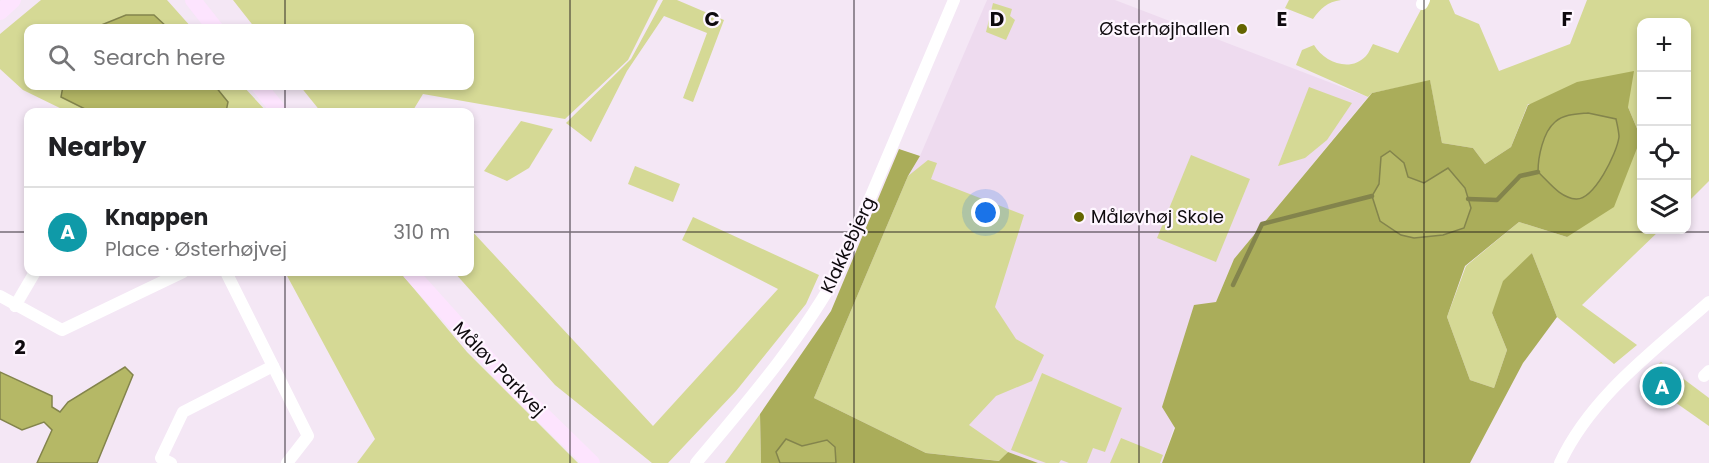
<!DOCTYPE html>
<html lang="en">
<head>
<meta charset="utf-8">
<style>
  :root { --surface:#fff; --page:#f2f2f2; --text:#202124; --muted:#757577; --line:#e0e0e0; --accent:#646500 }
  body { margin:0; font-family:Poppins,sans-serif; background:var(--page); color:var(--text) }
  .controls { position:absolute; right:18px; top:18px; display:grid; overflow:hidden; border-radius:12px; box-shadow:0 3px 9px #0003 }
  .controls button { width:54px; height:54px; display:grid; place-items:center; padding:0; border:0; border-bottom:2px solid var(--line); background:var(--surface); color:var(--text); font:30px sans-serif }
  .you { position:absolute; left:986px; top:213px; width:21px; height:21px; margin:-15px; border:4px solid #fff; border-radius:50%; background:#1a73e8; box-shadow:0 0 0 9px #1a73e833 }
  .badge { display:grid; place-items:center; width:39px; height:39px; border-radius:50%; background:var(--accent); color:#fff; font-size:20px; font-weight:700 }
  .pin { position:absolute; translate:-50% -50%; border:3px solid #fff; box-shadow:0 2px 6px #0006 }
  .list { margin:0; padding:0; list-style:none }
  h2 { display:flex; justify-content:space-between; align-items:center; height:78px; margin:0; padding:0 24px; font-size:26px }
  h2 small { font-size:20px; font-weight:400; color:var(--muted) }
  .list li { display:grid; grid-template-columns:39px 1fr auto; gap:18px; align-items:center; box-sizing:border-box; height:90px; padding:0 24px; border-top:2px solid var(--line) }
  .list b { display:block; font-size:22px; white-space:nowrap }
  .list p { margin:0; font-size:20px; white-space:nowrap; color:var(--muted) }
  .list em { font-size:20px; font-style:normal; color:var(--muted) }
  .icon { flex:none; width:33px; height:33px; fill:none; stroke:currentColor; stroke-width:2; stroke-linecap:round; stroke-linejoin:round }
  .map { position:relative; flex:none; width:1709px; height:463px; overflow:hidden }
  .search { position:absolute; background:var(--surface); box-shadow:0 3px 9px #0003; left:24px; top:24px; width:450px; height:66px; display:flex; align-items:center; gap:15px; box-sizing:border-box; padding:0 21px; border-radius:12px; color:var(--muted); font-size:22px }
  .panel { position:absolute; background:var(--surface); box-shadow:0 3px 9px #0003; left:24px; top:108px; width:450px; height:168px; border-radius:12px }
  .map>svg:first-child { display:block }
  .built { fill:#eedbef }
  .green { fill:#d5d995 }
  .forest { fill:#aaad5a; fill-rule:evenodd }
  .water { fill:#b5b866; stroke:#83844c; stroke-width:1.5 }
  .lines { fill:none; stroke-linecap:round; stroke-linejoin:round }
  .stream { stroke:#83844c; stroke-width:4.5 }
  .street { stroke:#fff; stroke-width:12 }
  .secondary { stroke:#fde4fe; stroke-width:16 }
  .grid { fill:none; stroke:#0e0a0e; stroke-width:1.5; stroke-opacity:0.55 }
  .poi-dot { fill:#646500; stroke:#fef6ff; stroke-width:2 }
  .labels { text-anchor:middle; stroke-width:4.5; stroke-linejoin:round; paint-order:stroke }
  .poi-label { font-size:18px; fill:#0e0a0e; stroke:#fef6ff; text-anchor:end }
  .street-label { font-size:18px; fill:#0e0a0e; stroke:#fef6ff }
  .grid-label { font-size:20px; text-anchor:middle; font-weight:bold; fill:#0e0a0e; stroke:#fef6ff; stroke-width:4.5; stroke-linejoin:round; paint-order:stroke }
</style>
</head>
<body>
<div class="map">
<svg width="1709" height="463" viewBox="0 0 1709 463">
  <rect width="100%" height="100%" fill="#f4e7f5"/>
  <polygon class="built" points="987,0 1115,0 1368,97 1234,259 1216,302 1162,463 1038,463 1008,452 814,398 908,176 920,156"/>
  <g class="green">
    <polygon points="41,0 167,0 192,28 28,28 28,86 243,86 267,112 68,112 23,90 0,69 0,34"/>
    <polygon points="233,0 658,0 628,60 565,119 423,94 412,112 321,112 300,86 470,86 470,28 255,28"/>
    <polygon points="663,0 677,0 724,20 693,102 683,98 707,33 664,16 627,71 591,142 566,123 631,59"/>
    <path d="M1289 0H1341C1327 2 1321 8 1313 19L1285 8Z"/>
    <path d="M1426 0H1449L1455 14 1479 24 1499 71 1570 44 1587 0H1709V181L1687 203 1686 22H1642V230H1660L1582 305 1637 345 1614 364 1557 317 1532 253 1492 313 1507 350 1494 388 1470 380 1447 317 1466 266 1519 222 1567 237 1641 138 1628 107 1528 104 1511 147 1485 164 1473 148 1442 143 1430 81 1372 93 1368 97 1296 65 1302 50 1314 45C1324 62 1350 73 1366 56 1369 53 1371 47 1373 44L1398 53Z"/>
    <polygon points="993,3 1012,9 1010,16 1015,20 1006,40 986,32"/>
    <polygon points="1309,87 1352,103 1327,140 1305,158 1278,166"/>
    <polygon points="521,121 553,129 529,168 507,181 484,171"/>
    <polygon points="1191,155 1250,179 1216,262 1157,238"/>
    <polygon points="928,160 937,163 931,179 1024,215 995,307 1016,339 1044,355 1032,381 996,396 969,425 1008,452 1000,461 926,453 814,398 908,176"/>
    <polygon points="635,166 680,184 673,202 628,184"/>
    <polygon points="693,217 819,275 806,304 736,391 668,463 652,463 555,385 454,272 470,272 470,229 653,426 778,289 682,240"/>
    <polygon points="285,272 400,272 467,352 578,463 357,463 375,439"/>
    <polygon points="1661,362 1709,398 1709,426 1642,379"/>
    <polygon points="1042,373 1122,408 1105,452 1093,448 1087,463 1069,463 1061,460 1059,463 1046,463 1011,450"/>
    <polygon points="760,414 761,463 725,463"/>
    <polygon points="1121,438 1163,455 1160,463 1110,463"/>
  </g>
  <g class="forest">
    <path d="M1634 71 1628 107 1641 138 1614 207 1567 237 1519 222 1465 266 1447 317 1470 380 1494 388 1507 350 1492 313 1503 281 1532 253 1557 317 1523 363 1470 463H1162L1175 428 1162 407 1194 305 1216 302 1234 259 1372 93 1430 80 1442 143 1473 148 1485 164 1511 147 1528 105 1577 82ZM1381 157 1404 163 1408 177 1424 183 1448 169 1465 188 1471 208 1379 184Z"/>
    <polygon points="899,149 920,156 908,176 814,398 926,453 999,461 1008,452 1038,463 836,463 835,447 827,440 802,446 786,439 776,452 780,463 761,463 760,414 831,311"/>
  </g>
  <g class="water">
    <polygon points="126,15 154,15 168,28 94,28"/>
    <polygon points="63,86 215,86 228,102 226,112 91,112 61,97"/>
    <path d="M1588 113 1616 119C1617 124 1619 132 1619 137 1617 153 1594 200 1576 199 1560 198 1549 182 1538 172 1538 157 1543 132 1555 122 1564 114 1577 114 1588 113Z"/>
    <polygon points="1390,151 1404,163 1408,177 1424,183 1448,168 1465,188 1471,208 1464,228 1443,235 1414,238 1401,235 1380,221 1372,196 1379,184 1381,157"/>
    <polygon points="125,367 133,375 97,463 37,463 52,430 44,422 22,430 0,419 0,372 52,396 52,407 60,412 68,402"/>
    <polygon points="786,439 802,446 827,440 835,447 836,463 780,463 776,452"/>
  </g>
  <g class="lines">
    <g class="stream">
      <polyline points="1468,199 1497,200 1520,176 1538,172"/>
      <polyline points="1233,285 1262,224 1372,196"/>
    </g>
    <g class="street">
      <polyline points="1422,4 1424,0"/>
      <polyline points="226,272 308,436 287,463"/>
      <polyline points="0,296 62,330 183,272"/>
      <polyline points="15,306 35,272"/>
      <polyline points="1704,376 1709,371"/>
      <polyline points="171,463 161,458 183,412 273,366"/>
      <path d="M696 463C748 401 801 340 840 269L954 0"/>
      <path d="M1560 463C1591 396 1655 350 1709 302"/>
    </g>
    <g class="secondary">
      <polyline points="193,0 215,28"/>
      <polyline points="0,12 13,0"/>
      <polyline points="259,86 280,112"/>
      <polyline points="410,272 509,382 592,463"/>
    </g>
  </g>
  <path class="grid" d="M285 0V28M570 0V463M854 0V463M1139 0V463M1424 0V463M285 86V112M0 232H28M470 232H1709M285 272V463"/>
  <g class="poi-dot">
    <circle cx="1242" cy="29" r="6"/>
    <circle cx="1079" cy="217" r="6"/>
  </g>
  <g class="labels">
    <g class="poi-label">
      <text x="1230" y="35">Østerhøjhallen</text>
      <text x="1091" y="223" text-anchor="start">Måløvhøj Skole</text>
    </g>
    <g class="street-label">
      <text transform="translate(848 245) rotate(-65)" y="6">Klakkebjerg</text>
      <text transform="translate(499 369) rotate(46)" y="6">Måløv Parkvej</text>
    </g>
  </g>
  <g class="grid-label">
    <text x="712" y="26">C</text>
    <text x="997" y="26">D</text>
    <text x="1282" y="26">E</text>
    <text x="1567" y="26">F</text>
    <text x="20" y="354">2</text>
  </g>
</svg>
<div class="controls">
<button>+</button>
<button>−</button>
<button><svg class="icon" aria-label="locate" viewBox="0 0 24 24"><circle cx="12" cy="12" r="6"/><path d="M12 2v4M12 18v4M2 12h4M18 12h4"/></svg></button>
<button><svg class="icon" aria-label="layers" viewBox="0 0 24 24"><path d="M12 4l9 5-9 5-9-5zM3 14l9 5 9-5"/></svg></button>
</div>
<div class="you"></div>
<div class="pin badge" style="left:1662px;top:386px;background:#0f9aa8">A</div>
<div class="search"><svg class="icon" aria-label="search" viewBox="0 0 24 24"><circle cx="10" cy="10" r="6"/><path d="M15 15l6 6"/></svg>Search here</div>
<section class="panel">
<h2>Nearby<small></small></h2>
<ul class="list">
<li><span class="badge" style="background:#0f9aa8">A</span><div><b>Knappen</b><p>Place · Østerhøjvej</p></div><em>310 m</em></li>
</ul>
</section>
</div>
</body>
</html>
